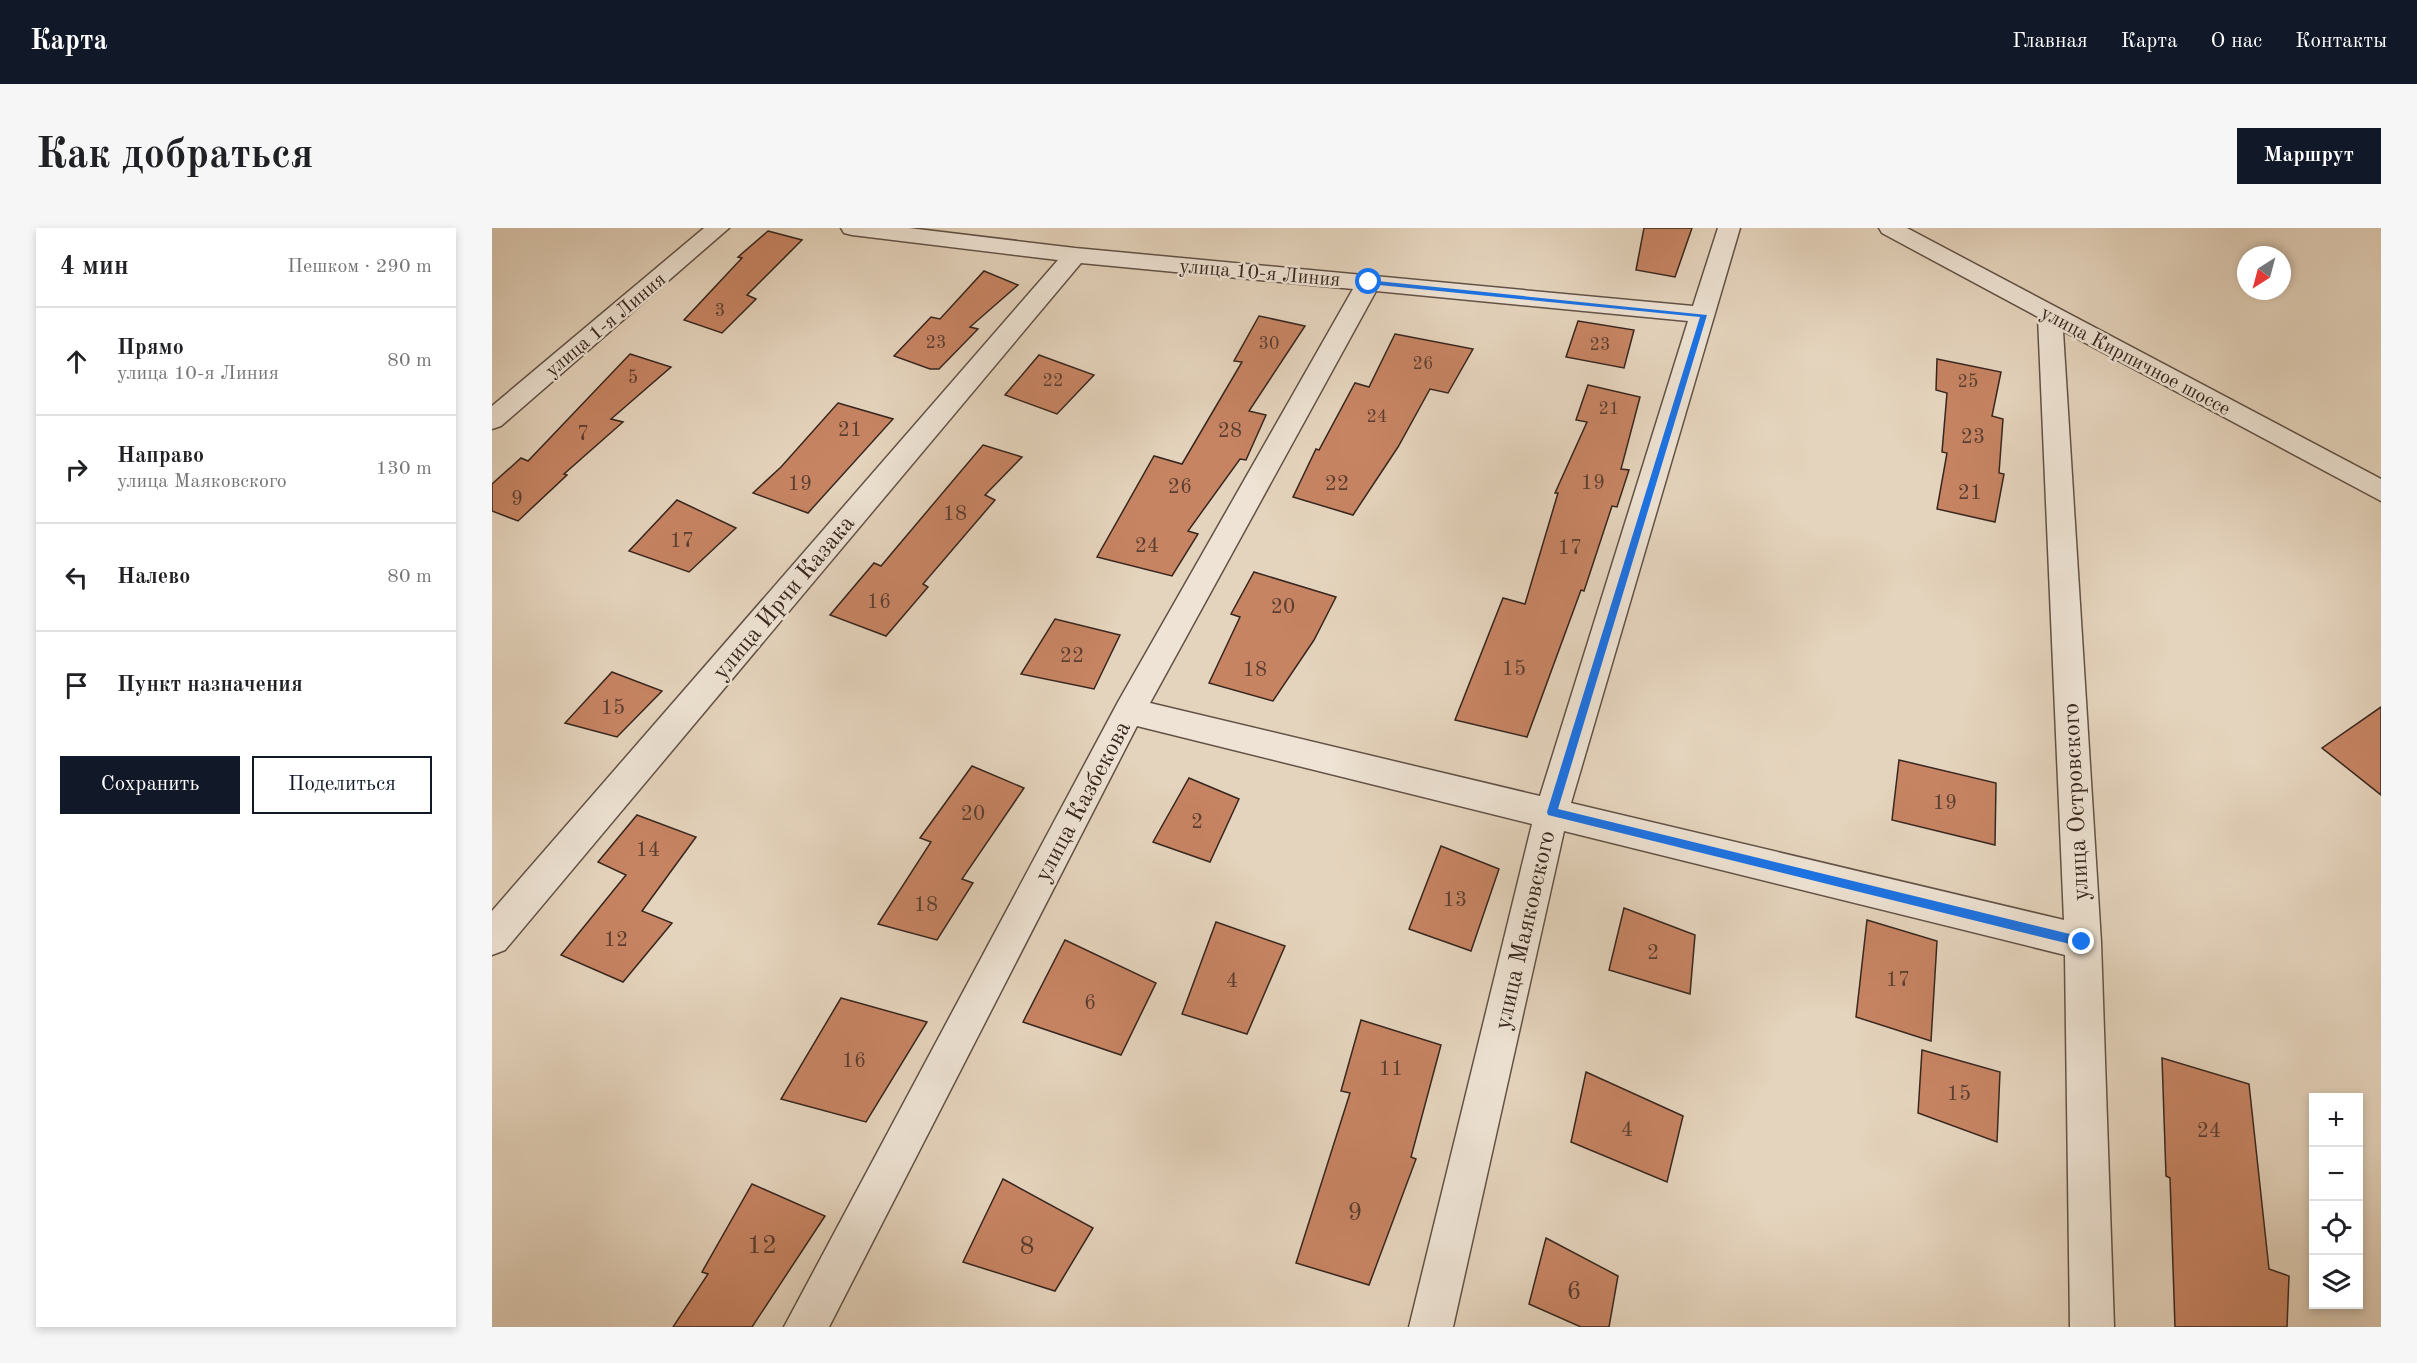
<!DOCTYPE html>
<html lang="ru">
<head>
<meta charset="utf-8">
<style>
  :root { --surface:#fff; --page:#f6f6f6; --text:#202124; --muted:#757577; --line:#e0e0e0; --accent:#111827 }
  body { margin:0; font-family:"Old Standard TT",serif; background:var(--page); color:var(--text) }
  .controls { position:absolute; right:18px; bottom:18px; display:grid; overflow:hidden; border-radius:0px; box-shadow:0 3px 9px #0003 }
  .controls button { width:54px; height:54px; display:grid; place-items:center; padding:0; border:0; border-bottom:2px solid var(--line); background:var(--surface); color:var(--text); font:30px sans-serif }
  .compass { position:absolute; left:1745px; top:18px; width:54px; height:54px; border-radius:50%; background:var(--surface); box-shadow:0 3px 9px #0003; rotate:216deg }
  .stop { position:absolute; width:18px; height:18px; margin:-14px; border:4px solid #1a73e8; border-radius:50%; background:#fff }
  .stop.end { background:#1a73e8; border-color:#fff; box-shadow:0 2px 6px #0008 }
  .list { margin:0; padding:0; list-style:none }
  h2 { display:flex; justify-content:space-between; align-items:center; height:78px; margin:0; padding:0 24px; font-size:26px }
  h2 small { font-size:20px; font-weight:400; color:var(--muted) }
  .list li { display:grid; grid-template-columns:39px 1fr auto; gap:18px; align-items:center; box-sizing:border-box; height:108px; padding:0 24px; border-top:2px solid var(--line) }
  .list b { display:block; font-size:22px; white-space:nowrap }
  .list p { margin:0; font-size:20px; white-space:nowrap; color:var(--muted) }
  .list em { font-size:20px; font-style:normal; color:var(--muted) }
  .actions { display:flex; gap:12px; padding:18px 24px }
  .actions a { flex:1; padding:14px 0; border:2px solid var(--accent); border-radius:0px; text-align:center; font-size:21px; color:var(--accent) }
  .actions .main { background:var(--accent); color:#fff }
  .icon { flex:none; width:33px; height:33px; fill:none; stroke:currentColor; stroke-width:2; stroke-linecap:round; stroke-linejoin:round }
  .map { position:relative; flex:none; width:1889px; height:1099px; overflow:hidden; border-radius:0px }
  header { display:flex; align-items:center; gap:36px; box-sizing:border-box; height:84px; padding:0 30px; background:var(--accent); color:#fff }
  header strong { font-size:28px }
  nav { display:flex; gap:33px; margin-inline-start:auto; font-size:21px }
  .intro { display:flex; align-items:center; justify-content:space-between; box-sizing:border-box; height:144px; padding:0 36px }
  h1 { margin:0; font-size:42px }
  .button { padding:15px 27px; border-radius:0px; background:var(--accent); color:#fff; font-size:21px; font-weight:700 }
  main { display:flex; gap:36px; padding:0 36px }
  aside { flex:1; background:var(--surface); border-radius:0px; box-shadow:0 3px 9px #0003 }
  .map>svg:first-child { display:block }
  .building { fill:#c78463; stroke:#37261f; stroke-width:1.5 }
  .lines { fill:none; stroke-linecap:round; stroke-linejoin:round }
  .minor-casing { stroke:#625246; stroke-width:3 }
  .minor { fill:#eee3d4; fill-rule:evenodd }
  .route { fill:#1a73e8 }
  .labels { text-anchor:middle; stroke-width:5; stroke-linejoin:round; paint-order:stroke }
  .far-number-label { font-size:18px; fill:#5b3e30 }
  .far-street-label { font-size:20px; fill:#37261f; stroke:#eee3d4 }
  .number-label { font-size:21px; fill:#5b3e30 }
  .street-label { font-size:24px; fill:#37261f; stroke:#eee3d4 }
  .near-number-label { font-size:26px; fill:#5b3e30 }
</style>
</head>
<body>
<header>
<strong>Карта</strong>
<nav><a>Главная</a><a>Карта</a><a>О нас</a><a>Контакты</a></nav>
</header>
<div class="intro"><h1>Как добраться</h1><a class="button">Маршрут</a></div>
<main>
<aside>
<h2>4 мин<small>Пешком · 290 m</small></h2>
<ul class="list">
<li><svg class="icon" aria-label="ahead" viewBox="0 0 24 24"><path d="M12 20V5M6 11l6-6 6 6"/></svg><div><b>Прямо</b><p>улица 10-я Линия</p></div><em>80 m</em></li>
<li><svg class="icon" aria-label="right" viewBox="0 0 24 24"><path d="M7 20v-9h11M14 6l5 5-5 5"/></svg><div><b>Направо</b><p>улица Маяковского</p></div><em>130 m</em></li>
<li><svg class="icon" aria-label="left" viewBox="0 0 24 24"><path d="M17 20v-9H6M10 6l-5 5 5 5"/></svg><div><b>Налево</b></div><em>80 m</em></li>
<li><svg class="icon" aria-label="arrive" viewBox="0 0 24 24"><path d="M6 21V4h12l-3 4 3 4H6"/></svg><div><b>Пункт назначения</b></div></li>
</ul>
<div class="actions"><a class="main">Сохранить</a><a>Поделиться</a></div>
</aside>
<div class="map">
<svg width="1889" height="1099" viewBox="0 0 1889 1099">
  <rect width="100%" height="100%" fill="#e5d4bd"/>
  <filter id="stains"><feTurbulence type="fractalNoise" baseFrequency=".00333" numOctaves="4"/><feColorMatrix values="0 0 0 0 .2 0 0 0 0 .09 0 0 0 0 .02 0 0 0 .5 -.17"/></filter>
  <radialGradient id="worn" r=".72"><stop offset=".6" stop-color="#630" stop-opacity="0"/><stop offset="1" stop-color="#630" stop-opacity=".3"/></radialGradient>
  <g class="building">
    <polygon points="1152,0 1200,0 1183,49 1144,42"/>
    <polygon points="276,3 310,12 255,67 264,71 230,105 192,92 250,30 246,29"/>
    <polygon points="492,43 526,57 478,99 486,101 447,141 438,141 402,128 439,89 448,91"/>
    <polygon points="767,88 813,98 757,183 774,187 754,232 748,231 696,303 706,306 680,348 605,329 662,228 690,236 750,134 742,133"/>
    <polygon points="1086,93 1142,102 1132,140 1074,129"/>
    <polygon points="903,106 981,121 956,165 938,161 906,219 861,287 801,269 824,221 827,222 863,155 877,159"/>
    <polygon points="138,126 179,139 119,191 131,194 72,246 75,247 26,293 0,283 0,256 29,230 36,233"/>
    <polygon points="547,127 602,147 565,186 513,167"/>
    <polygon points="1445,131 1509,144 1500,188 1511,191 1507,245 1512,246 1503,294 1445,281 1455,225 1450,224 1455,165 1444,162"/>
    <polygon points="1096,157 1148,169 1129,241 1137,242 1125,279 1120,278 1092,363 1089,362 1035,509 963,492 1011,370 1033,376 1066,265 1063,265 1095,194 1084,192"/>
    <polygon points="346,175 401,191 316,285 261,265 289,239"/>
    <polygon points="491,217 530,229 493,267 503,272 431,356 436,359 394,408 338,387 382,335 389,338"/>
    <polygon points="185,272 244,300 197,344 137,323"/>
    <polygon points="762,344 844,369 822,412 781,473 717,455 748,389 739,386"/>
    <polygon points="563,391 628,407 602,461 529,446"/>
    <polygon points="120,444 170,463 125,509 73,495"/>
    <polygon points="1889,479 1889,567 1830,520"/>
    <polygon points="1407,532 1504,555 1503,617 1400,592"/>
    <polygon points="480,538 532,560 470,651 481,655 445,712 386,696 439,614 428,610"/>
    <polygon points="697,550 747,571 718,634 661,614"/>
    <polygon points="145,587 204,609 150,683 180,695 131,754 69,727 134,647 106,634"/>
    <polygon points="949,618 1007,641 979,723 917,701"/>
    <polygon points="1132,680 1203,707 1198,766 1117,742"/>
    <polygon points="1375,692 1445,713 1439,813 1364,789"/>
    <polygon points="724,694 793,718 755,806 690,786"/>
    <polygon points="573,712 664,755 629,827 531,794"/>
    <polygon points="349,770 435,794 374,894 289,871"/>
    <polygon points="869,792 949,817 919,929 924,931 877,1057 804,1035 858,865 849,863"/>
    <polygon points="1430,822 1508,844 1505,914 1426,885"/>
    <polygon points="1670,830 1757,856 1777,1041 1797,1048 1795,1099 1683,1099 1678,950 1674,948"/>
    <polygon points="1094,844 1191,888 1175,954 1079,914"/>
    <polygon points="511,951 601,1000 563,1063 471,1034"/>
    <polygon points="260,956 333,988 260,1099 181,1099 216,1046 210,1044"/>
    <polygon points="1054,1010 1126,1048 1117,1099 1089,1099 1037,1076"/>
  </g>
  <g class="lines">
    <g class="minor-casing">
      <g id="minor">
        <polygon points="212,0 237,0 9,198 0,201 0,178"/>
        <path d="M349 0H417L583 20 1201 78 1226 0H1248L1079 575 1572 692 1546 89 1390 5 1387 0H1415L1889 251V273L1571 103 1609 714 1622 1099H1578L1573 727 1072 603 961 1099H917L1040 596 645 498 337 1099H292L626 474 861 61 589 35 13 722 0 727V683L566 32 360 7 352 5ZM884 63 1196 93 1048 568 658 475Z"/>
      </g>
    </g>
    <use href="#minor" class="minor"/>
  </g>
  <polygon class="route" points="875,52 1215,87 1066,581 1590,709 1594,711 1594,718 1590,719 1056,587 1055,584 1208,89 877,56"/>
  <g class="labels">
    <g class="far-number-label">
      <text x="228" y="88">3</text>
      <text x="444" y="120">23</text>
      <text x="777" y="121">30</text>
      <text x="1108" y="122">23</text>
      <text x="931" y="141">26</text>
      <text x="141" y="155">5</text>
      <text x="561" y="158">22</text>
      <text x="1476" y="159">25</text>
      <text x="1117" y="186">21</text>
      <text x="885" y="194">24</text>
    </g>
    <g class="far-street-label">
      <text transform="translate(768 44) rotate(5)" y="7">улица 10-я Линия</text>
      <text transform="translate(113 96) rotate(-40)" y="7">улица 1-я Линия</text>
      <text transform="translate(1644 132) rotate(28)" y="7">улица Кирпичное шоссе</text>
    </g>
    <g class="number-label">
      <text x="358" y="208">21</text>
      <text x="738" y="209">28</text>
      <text x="91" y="212">7</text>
      <text x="1481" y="215">23</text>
      <text x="1101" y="261">19</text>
      <text x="308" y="262">19</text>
      <text x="845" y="262">22</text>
      <text x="688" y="265">26</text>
      <text x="1478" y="271">21</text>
      <text x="25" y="277">9</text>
      <text x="463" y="292">18</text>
      <text x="190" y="319">17</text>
      <text x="655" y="324">24</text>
      <text x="1078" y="326">17</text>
      <text x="387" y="380">16</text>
      <text x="791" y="385">20</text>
      <text x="580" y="434">22</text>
      <text x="1022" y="447">15</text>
      <text x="763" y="448">18</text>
      <text x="121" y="486">15</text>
      <text x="1453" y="581">19</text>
      <text x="481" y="592">20</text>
      <text x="705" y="600">2</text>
      <text x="156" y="628">14</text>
      <text x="963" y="678">13</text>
      <text x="434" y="683">18</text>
      <text x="124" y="718">12</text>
      <text x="1161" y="731">2</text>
      <text x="1406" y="758">17</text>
      <text x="740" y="759">4</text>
      <text x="598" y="781">6</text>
      <text x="362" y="839">16</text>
      <text x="899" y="847">11</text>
      <text x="1467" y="872">15</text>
      <text x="1135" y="908">4</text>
      <text x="1717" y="909">24</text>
    </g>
    <g class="street-label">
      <text transform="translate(291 369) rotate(-50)" y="8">улица Ирчи Казака</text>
      <text transform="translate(590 573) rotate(-62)" y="8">улица Казбекова</text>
      <text transform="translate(1583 574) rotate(-93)" y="8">улица Островского</text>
      <text transform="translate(1032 702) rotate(-77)" y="8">улица Маяковского</text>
    </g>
    <g class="near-number-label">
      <text x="863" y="992">9</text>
      <text x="270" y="1025">12</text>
      <text x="535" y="1026">8</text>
      <text x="1082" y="1071">6</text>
    </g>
  </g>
  <rect width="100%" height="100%" filter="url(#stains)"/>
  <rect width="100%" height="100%" fill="url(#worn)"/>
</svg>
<div class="controls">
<button>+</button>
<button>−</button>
<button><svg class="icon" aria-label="locate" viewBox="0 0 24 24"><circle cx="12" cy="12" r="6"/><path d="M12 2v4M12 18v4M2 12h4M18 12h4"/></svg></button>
<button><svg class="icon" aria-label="layers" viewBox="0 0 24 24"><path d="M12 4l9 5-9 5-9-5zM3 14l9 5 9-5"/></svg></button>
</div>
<svg class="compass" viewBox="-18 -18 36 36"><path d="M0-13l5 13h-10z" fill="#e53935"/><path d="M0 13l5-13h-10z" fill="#757577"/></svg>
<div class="stop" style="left:877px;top:54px"></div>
<div class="stop end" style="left:1590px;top:714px"></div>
</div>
</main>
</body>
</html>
